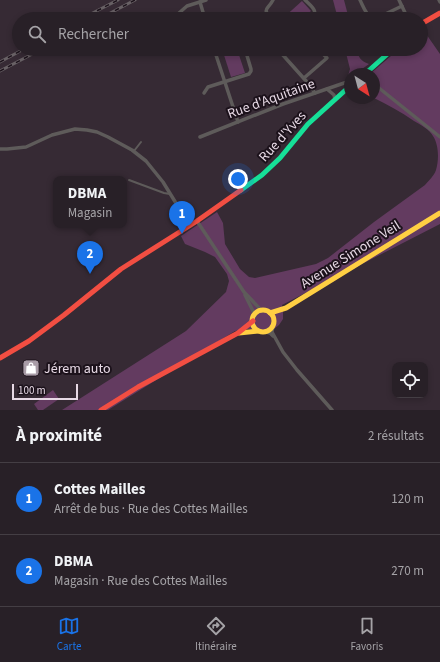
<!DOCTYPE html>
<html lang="fr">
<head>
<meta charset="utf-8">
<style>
  :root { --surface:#282027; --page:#30282f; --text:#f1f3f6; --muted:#a5a3a7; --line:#443e44; --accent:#1a73e8 }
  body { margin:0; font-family:"Source Sans 3",sans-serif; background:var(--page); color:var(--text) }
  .controls { position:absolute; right:12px; bottom:12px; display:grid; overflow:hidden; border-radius:8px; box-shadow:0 2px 6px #0003 }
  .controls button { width:36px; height:36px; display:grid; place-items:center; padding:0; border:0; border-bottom:1px solid var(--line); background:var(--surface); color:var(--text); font:20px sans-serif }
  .compass { position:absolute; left:344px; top:68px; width:36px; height:36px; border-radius:50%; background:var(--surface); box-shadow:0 2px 6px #0003; rotate:144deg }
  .scale { position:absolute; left:12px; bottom:10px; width:66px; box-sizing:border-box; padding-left:4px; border:2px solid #e7d9e5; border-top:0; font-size:11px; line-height:14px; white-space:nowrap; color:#e7d9e5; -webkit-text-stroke:3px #1c121b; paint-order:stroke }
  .you { position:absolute; left:238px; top:179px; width:14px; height:14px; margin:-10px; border:3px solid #fff; border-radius:50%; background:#1a73e8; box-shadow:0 0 0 6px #1a73e833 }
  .badge { display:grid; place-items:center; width:26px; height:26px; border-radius:50%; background:var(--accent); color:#fff; font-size:13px; font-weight:700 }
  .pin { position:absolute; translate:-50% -33px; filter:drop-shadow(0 1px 2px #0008) }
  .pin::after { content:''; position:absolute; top:21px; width:14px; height:12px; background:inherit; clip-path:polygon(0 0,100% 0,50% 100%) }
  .popup { position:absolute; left:53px; top:176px; width:74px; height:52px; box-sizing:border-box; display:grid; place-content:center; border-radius:8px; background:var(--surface); filter:drop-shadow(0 1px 3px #0005); font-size:13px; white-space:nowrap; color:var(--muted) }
  .popup b { font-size:15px; color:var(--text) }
  .popup::after { content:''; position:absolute; left:50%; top:100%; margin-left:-8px; border:8px solid transparent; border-top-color:var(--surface) }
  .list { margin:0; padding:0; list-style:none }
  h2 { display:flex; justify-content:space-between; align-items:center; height:52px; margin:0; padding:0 16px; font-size:17px }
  h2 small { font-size:13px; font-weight:400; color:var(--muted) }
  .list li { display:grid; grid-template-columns:26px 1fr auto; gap:12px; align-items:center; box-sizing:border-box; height:72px; padding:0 16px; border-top:1px solid var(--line) }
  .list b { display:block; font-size:15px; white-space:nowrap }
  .list p { margin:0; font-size:13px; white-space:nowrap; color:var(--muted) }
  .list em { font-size:13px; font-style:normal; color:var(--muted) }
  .icon { flex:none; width:22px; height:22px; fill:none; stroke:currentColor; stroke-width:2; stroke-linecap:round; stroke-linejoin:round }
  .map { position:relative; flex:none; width:440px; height:410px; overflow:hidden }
  .search { position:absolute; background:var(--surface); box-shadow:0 2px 6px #0003; left:12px; right:12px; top:12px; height:44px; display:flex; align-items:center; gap:10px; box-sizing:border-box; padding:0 14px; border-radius:22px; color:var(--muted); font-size:15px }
  .sheet { height:196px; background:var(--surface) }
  nav { display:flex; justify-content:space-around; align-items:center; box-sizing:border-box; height:56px; border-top:1px solid var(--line); background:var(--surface); font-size:11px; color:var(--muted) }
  nav a { display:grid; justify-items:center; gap:2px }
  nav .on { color:var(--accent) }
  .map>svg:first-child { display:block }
  .grass { fill:#633b60 }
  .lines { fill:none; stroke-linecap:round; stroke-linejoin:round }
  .lane { stroke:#5e5b5a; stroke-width:2 }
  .street { stroke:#5e5b5a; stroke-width:3.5 }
  .fast { stroke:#16e098; stroke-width:5 }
  .slow { stroke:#ffcf43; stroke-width:5 }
  .jam { stroke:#f24e42; stroke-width:5 }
  .rail-casing { stroke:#686165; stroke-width:3 }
  .rail { stroke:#1c121b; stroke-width:1.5; stroke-dasharray:4.5; stroke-linecap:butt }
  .labels { text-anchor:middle; stroke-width:4; stroke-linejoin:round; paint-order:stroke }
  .street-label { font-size:14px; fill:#e7d9e5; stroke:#1c121b }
  .poi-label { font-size:14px; fill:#e7d9e5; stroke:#1c121b; text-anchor:start }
</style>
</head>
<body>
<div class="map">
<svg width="440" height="410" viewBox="0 0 440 410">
  <rect width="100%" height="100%" fill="#362a34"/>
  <g class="grass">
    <polygon points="333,0 344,0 349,19 338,19"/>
    <polygon points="302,1 311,11 302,19 282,19"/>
    <path d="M422 28 440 54V224L282 305 283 311V319L279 325 274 329 261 332 249 329 235 331 108 410H62L186 331 226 292 229 281 227 274 215 257 205 252 185 244 181 236 217 212 223 223 225 244 240 269 249 277 255 278 316 264 328 258 374 222 425 185C429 180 434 176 436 170 439 160 439 145 433 136 429 129 421 125 414 121 401 112 388 105 374 98V74H370L399 49H421V30Z"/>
    <polygon points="235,49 237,49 245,73 231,77 223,52"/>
    <path d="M345 49H356C359 57 360 61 369 64L355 74H350V78L348 76 350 69Z"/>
    <polygon points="53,390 59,399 43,410 38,410 34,404"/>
  </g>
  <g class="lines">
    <g class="lane">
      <polyline points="134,151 141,142"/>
      <polyline points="129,180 164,193 170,194"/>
    </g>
    <g class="street">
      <path d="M305 0C311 6 319 11 312 19"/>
      <path d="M360 0C363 6 366 15 372 19"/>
      <polyline points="399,0 408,19"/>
      <polyline points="439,0 440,2"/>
      <polyline points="200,2 205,19"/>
      <polyline points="179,13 187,6 206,0"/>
      <path d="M272 19C261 8 268 10 273 0"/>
      <polyline points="375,19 402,6"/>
      <polyline points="214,49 238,122"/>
      <polyline points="281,49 281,52 282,54 307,82 315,93"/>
      <polyline points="194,52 197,49"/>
      <polyline points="304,78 327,58 318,49"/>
      <polyline points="374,84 440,137"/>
      <polyline points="327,89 334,95 335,100"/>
      <polyline points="204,93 208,87 249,74 251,71 251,69 245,49"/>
      <polyline points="200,137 283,104 350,81"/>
      <polyline points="0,149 7,149 26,147 52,135 75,129 87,130 97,132 108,137 132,150 146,161 163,182 190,226"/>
      <polyline points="197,221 244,292 262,311"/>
      <polyline points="245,295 255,315"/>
      <polyline points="273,326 272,332 283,352 297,370 332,410"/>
      <polyline points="266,332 270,333 273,336"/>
    </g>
    <g class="fast">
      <polyline points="365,74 393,49"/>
      <polyline points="241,190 262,175 280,158 308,124 350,86"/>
    </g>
    <g class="slow">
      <circle cx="263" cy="321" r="11"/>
      <polyline points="270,313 286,308 440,213"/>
      <polyline points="239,333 258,331"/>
    </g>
    <g class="jam">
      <polyline points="421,24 440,13"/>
      <polyline points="0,358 29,341 64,315 121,269 197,221 241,190"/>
      <polyline points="101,410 138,387 238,333 253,321"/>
    </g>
    <g class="rail-casing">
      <g id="rail">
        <polyline points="81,19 118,0"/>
        <polyline points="99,19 135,0"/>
        <polyline points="0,62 24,49"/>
        <polyline points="0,71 42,49"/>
      </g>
    </g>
    <use href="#rail" class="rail"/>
  </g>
  <defs>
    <g id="shop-square" transform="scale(0.9)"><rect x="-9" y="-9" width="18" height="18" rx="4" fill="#a99ca7" stroke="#1c121b"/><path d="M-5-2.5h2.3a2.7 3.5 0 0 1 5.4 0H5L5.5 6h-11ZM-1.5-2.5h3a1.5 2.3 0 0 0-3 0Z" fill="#fff"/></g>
  </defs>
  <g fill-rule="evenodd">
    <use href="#shop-square" x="31" y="368"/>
  </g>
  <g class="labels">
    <g class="street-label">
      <text transform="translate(271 98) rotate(-20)" y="5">Rue d'Aquitaine</text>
      <text transform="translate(282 136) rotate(-48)" y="5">Rue d'Yves</text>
      <text transform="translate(350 254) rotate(-32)" y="5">Avenue Simone Veil</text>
    </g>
    <g class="poi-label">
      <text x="44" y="373">Jérem auto</text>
    </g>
  </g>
</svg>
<div class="controls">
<button><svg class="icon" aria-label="locate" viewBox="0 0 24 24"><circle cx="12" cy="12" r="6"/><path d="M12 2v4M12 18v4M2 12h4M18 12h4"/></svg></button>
</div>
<svg class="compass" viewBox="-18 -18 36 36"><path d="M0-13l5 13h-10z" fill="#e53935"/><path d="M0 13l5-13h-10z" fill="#a5a3a7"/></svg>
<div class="scale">100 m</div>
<div class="you"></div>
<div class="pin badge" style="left:182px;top:234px">1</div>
<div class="pin badge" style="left:90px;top:274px">2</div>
<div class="popup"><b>DBMA</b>Magasin</div>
<div class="search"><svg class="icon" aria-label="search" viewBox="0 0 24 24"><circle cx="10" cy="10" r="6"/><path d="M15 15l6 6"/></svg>Rechercher</div>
</div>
<section class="sheet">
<h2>À proximité<small>2 résultats</small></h2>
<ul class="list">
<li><span class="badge">1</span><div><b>Cottes Mailles</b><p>Arrêt de bus · Rue des Cottes Mailles</p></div><em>120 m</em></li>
<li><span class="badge">2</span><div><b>DBMA</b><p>Magasin · Rue des Cottes Mailles</p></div><em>270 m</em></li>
</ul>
</section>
<nav>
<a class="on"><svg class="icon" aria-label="map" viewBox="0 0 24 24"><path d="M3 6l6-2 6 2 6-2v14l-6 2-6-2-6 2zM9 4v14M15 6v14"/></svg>Carte</a>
<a><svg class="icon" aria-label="directions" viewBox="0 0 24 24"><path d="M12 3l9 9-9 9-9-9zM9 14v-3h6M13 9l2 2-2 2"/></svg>Itinéraire</a>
<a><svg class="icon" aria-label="saved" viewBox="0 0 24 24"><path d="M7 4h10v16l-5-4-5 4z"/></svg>Favoris</a>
</nav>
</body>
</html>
